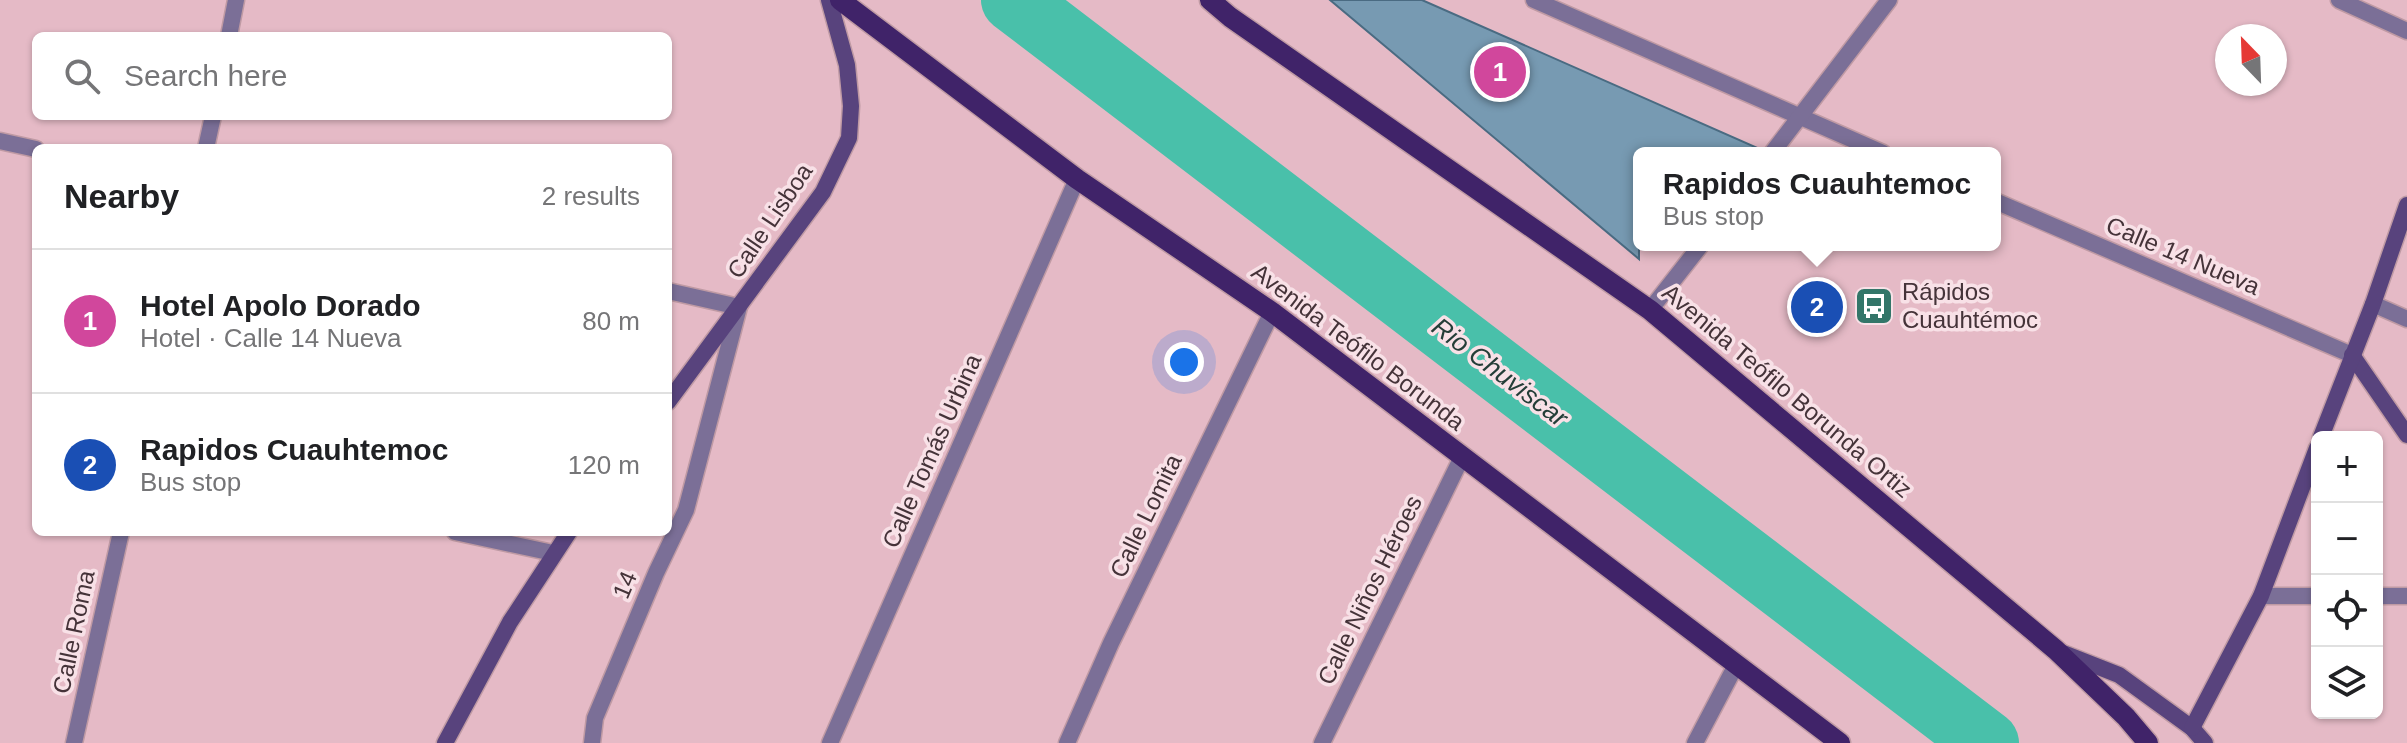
<!DOCTYPE html>
<html lang="en">
<head>
<meta charset="utf-8">
<style>
  :root { --surface:#fff; --page:#f2f2f2; --text:#202124; --muted:#757577; --line:#e0e0e0; --accent:#337669 }
  body { margin:0; font-family:Arial,sans-serif; background:var(--page); color:var(--text) }
  .controls { position:absolute; right:24px; bottom:24px; display:grid; overflow:hidden; border-radius:12px; box-shadow:0 2px 6px #0004 }
  .controls button { width:72px; height:72px; display:grid; place-items:center; padding:0; border:0; border-bottom:2px solid var(--line); background:var(--surface); color:var(--text); font:40px sans-serif }
  .compass { position:absolute; left:2215px; top:24px; width:72px; height:72px; border-radius:50%; background:var(--surface); box-shadow:0 2px 6px #0004; rotate:337deg }
  .you { position:absolute; left:1184px; top:362px; width:28px; height:28px; margin:-20px; border:6px solid #fff; border-radius:50%; background:#1a73e8; box-shadow:0 0 0 12px #1a73e833 }
  .badge { display:grid; place-items:center; width:52px; height:52px; border-radius:50%; background:var(--accent); color:#fff; font-size:26px; font-weight:700 }
  .pin { position:absolute; translate:-50% -50%; border:4px solid #fff; box-shadow:0 2px 8px #0006 }
  .popup { position:absolute; left:1633px; top:147px; width:368px; height:104px; box-sizing:border-box; display:grid; place-content:center; border-radius:12px; background:var(--surface); filter:drop-shadow(0 2px 6px #0005); font-size:26px; white-space:nowrap; color:var(--muted) }
  .popup b { font-size:30px; color:var(--text) }
  .popup::after { content:''; position:absolute; left:50%; top:100%; margin-left:-16px; border:16px solid transparent; border-top-color:var(--surface) }
  .list { margin:0; padding:0; list-style:none }
  h2 { display:flex; justify-content:space-between; align-items:center; height:104px; margin:0; padding:0 32px; font-size:34px }
  h2 small { font-size:26px; font-weight:400; color:var(--muted) }
  .list li { display:grid; grid-template-columns:52px 1fr auto; gap:24px; align-items:center; box-sizing:border-box; height:144px; padding:0 32px; border-top:2px solid var(--line) }
  .list b { display:block; font-size:30px; white-space:nowrap }
  .list p { margin:0; font-size:26px; white-space:nowrap; color:var(--muted) }
  .list em { font-size:26px; font-style:normal; color:var(--muted) }
  .icon { flex:none; width:44px; height:44px; fill:none; stroke:currentColor; stroke-width:2; stroke-linecap:round; stroke-linejoin:round }
  .map { position:relative; flex:none; width:2407px; height:743px; overflow:hidden }
  .search { position:absolute; background:var(--surface); box-shadow:0 2px 6px #0004; left:32px; top:32px; width:640px; height:88px; display:flex; align-items:center; gap:20px; box-sizing:border-box; padding:0 28px; border-radius:12px; color:var(--muted); font-size:30px }
  .panel { position:absolute; background:var(--surface); box-shadow:0 2px 6px #0004; left:32px; top:144px; width:640px; height:392px; border-radius:12px }
  .map>svg:first-child { display:block }
  .lines { fill:none; stroke-linecap:round; stroke-linejoin:round }
  .river { stroke:#49c0aa; stroke-width:64 }
  .building { fill:#779ab2; stroke:#4a6b82; stroke-width:2 }
  .lane-casing { stroke:#bf9aa4; stroke-width:19 }
  .street-casing { stroke:#bf9aa4; stroke-width:19 }
  .secondary-casing { stroke:#bf9aa4; stroke-width:19 }
  .primary-casing { stroke:#bf9aa4; stroke-width:23 }
  .lane { stroke:#7b6f97; stroke-width:16 }
  .street { stroke:#7b6f97; stroke-width:16 }
  .secondary { stroke:#58437d; stroke-width:16 }
  .primary { stroke:#402369; stroke-width:20 }
  .labels { text-anchor:middle; stroke-width:7; stroke-linejoin:round; paint-order:stroke }
  .street-label { font-size:24px; fill:#453339; stroke:#f8e1e7 }
  .poi-label { font-size:24px; fill:#453339; stroke:#f8e1e7; text-anchor:start }
  .water-label { font-size:26px; font-style:italic; fill:#243e38; stroke:#f8e1e7 }
</style>
</head>
<body>
<div class="map">
<svg width="2407" height="743" viewBox="0 0 2407 743">
  <rect width="100%" height="100%" fill="#e5bac6"/>
  <g class="lines">
    <polyline class="river" points="1013,0 1987,743"/>
  </g>
  <polygon class="building" points="1330,0 1422,0 1762,150 1761,153 1639,153 1639,259"/>
  <g class="lines">
    <g class="lane-casing">
      <g id="lane">
        <polyline points="2261,596 2317,596"/>
        <polyline points="2377,596 2407,596"/>
      </g>
    </g>
    <g class="street-casing">
      <g id="street">
        <polyline points="1534,0 1883,153"/>
        <polyline points="2339,0 2407,31"/>
        <polyline points="229,36 236,0"/>
        <polyline points="0,141 36,149"/>
        <polyline points="206,148 213,116"/>
        <polyline points="1772,153 1889,0"/>
        <polyline points="1995,201 2352,355"/>
        <polyline points="2373,304 2407,319"/>
        <polyline points="1650,310 1701,245"/>
        <polyline points="455,532 553,553"/>
        <polyline points="74,743 121,532"/>
        <polyline points="592,743 595,718 656,573 686,510 739,307 668,291"/>
        <polyline points="830,743 1077,179"/>
        <polyline points="1067,743 1111,643 1272,312"/>
        <polyline points="1322,743 1462,457"/>
        <polyline points="1695,743 1736,665"/>
      </g>
    </g>
    <g class="secondary-casing">
      <g id="secondary">
        <polyline points="2352,355 2407,435"/>
        <polyline points="668,402 823,192 849,138 851,106 847,65 829,0"/>
        <polyline points="2321,437 2373,304 2407,205"/>
        <polyline points="2063,653 2119,675 2192,728 2205,743"/>
        <polyline points="2192,728 2261,596 2317,448"/>
        <polyline points="445,743 510,622 569,532"/>
      </g>
    </g>
    <g class="primary-casing">
      <g id="primary">
        <polyline points="840,0 1077,179 1272,312 1840,743"/>
        <polyline points="1210,0 1230,17 1650,310 2056,650 2126,717 2148,743"/>
      </g>
    </g>
    <use href="#lane" class="lane"/>
    <use href="#street" class="street"/>
    <use href="#secondary" class="secondary"/>
    <use href="#primary" class="primary"/>
  </g>
  <defs>
    <g id="bus-square" transform="scale(2)"><rect x="-9" y="-9" width="18" height="18" rx="4" fill="#337669" stroke="#f8e1e7"/><path d="M-5-6H5V4H4V6H2V4H-2V6H-4V4H-5ZM-3.5-4V0h7V-4ZM-3.5 1.2v1.5H-2V1.2ZM2 1.2v1.5H3.5V1.2Z" fill="#fff"/></g>
  </defs>
  <g fill-rule="evenodd">
    <use href="#bus-square" x="1874" y="306"/>
  </g>
  <g class="labels">
    <g class="street-label">
      <text transform="translate(770 221) rotate(-56)" y="8">Calle Lisboa</text>
      <text transform="translate(2183 256) rotate(23)" y="8">Calle 14 Nueva</text>
      <text transform="translate(1358 347) rotate(37)" y="8">Avenida Teófilo Borunda</text>
      <text transform="translate(1787 391) rotate(40)" y="8">Avenida Teófilo Borunda Ortiz</text>
      <text transform="translate(932 451) rotate(-66)" y="8">Calle Tomás Urbina</text>
      <text transform="translate(1146 516) rotate(-64)" y="8">Calle Lomita</text>
      <text transform="translate(625 585) rotate(-67)" y="8">14</text>
      <text transform="translate(1370 590) rotate(-64)" y="8">Calle Niños Héroes</text>
      <text transform="translate(74 632) rotate(-78)" y="8">Calle Roma</text>
    </g>
    <g class="poi-label">
      <text x="1902" y="300">Rápidos<tspan x="1902" dy="28">Cuauhtémoc</tspan></text>
    </g>
    <g class="water-label">
      <text transform="translate(1500 372) rotate(37)" y="9">Rio Chuviscar</text>
    </g>
  </g>
</svg>
<div class="controls">
<button>+</button>
<button>−</button>
<button><svg class="icon" aria-label="locate" viewBox="0 0 24 24"><circle cx="12" cy="12" r="6"/><path d="M12 2v4M12 18v4M2 12h4M18 12h4"/></svg></button>
<button><svg class="icon" aria-label="layers" viewBox="0 0 24 24"><path d="M12 4l9 5-9 5-9-5zM3 14l9 5 9-5"/></svg></button>
</div>
<svg class="compass" viewBox="-18 -18 36 36"><path d="M0-13l5 13h-10z" fill="#e53935"/><path d="M0 13l5-13h-10z" fill="#757577"/></svg>
<div class="you"></div>
<div class="pin badge" style="left:1500px;top:72px;background:#d1479c">1</div>
<div class="pin badge" style="left:1817px;top:307px;background:#1a4fb4">2</div>
<div class="popup"><b>Rapidos Cuauhtemoc</b>Bus stop</div>
<div class="search"><svg class="icon" aria-label="search" viewBox="0 0 24 24"><circle cx="10" cy="10" r="6"/><path d="M15 15l6 6"/></svg>Search here</div>
<section class="panel">
<h2>Nearby<small>2 results</small></h2>
<ul class="list">
<li><span class="badge" style="background:#d1479c">1</span><div><b>Hotel Apolo Dorado</b><p>Hotel · Calle 14 Nueva</p></div><em>80 m</em></li>
<li><span class="badge" style="background:#1a4fb4">2</span><div><b>Rapidos Cuauhtemoc</b><p>Bus stop</p></div><em>120 m</em></li>
</ul>
</section>
</div>
</body>
</html>
